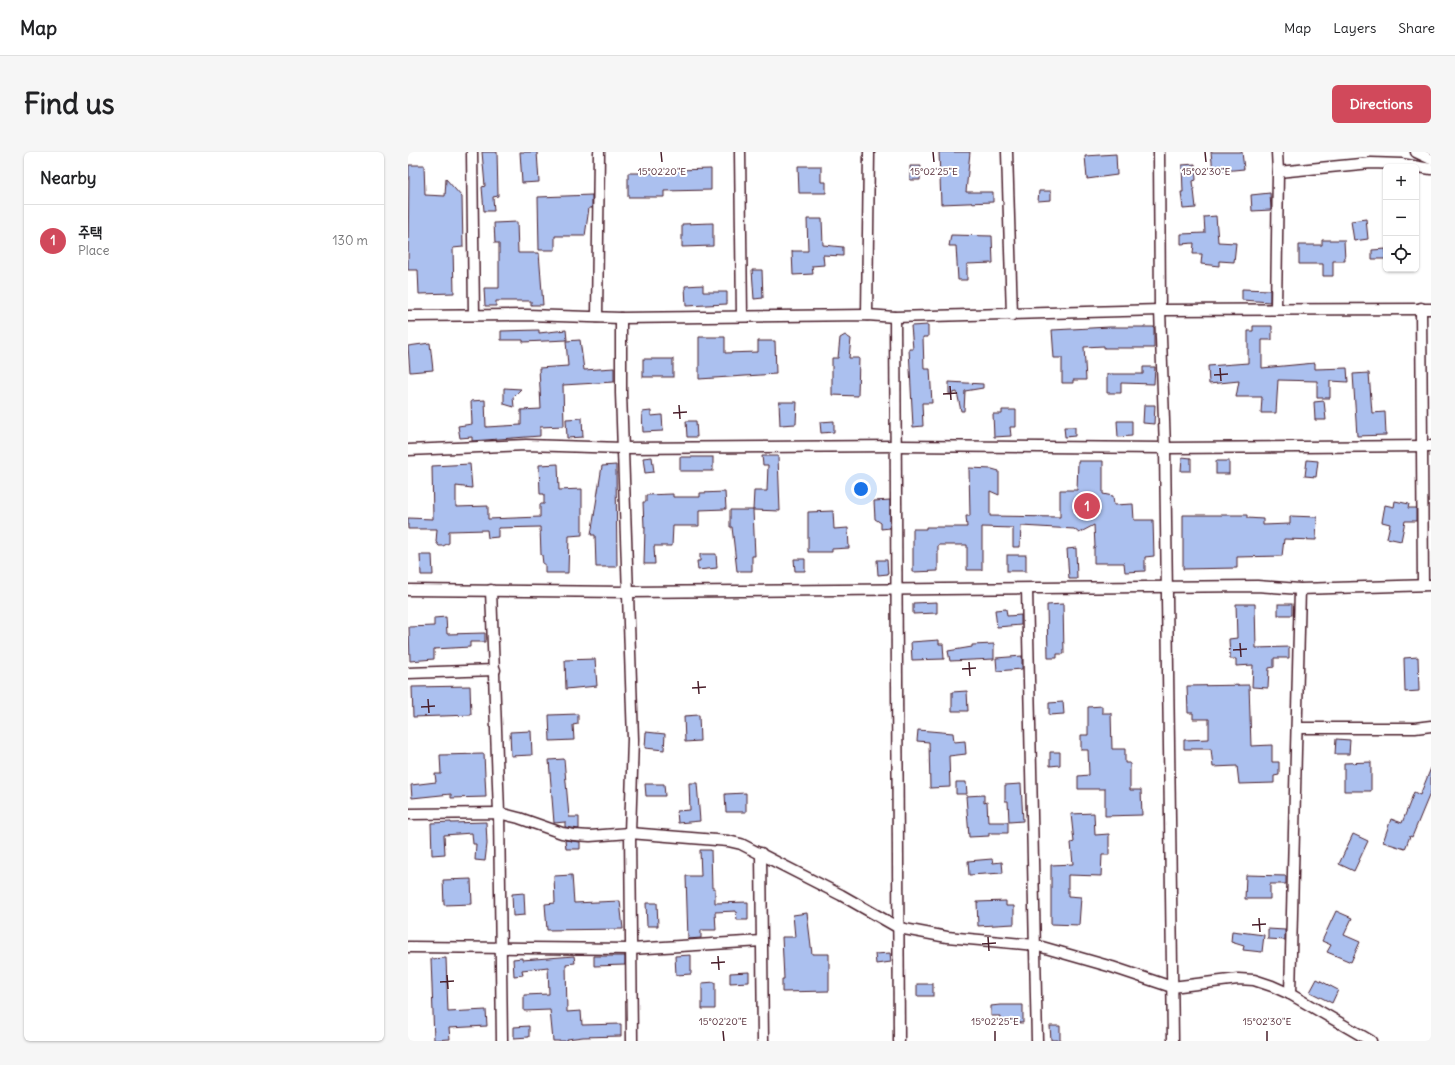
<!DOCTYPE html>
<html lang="en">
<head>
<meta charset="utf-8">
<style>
  :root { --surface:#fff; --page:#f6f6f6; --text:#202124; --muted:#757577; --line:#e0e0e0; --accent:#d1495b }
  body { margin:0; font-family:Delius,"Poor Story",sans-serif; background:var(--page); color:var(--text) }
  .controls { position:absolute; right:12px; top:12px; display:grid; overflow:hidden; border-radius:6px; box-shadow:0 1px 3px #0004 }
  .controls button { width:36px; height:36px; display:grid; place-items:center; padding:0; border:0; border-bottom:1px solid var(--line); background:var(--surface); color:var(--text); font:20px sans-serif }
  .you { position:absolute; left:453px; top:337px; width:14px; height:14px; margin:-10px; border:3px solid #fff; border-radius:50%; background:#1a73e8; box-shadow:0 0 0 6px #1a73e833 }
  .badge { display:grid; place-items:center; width:26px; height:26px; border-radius:50%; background:var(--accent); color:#fff; font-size:13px; font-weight:700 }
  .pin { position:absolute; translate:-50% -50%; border:2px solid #fff; box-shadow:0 1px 4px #0006 }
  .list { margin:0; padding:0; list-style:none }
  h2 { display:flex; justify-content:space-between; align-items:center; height:52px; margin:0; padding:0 16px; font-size:17px }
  h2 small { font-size:13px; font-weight:400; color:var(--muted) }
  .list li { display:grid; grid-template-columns:26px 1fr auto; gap:12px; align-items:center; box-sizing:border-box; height:72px; padding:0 16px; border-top:1px solid var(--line) }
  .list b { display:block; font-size:15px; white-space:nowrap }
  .list p { margin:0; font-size:13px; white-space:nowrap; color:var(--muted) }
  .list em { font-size:13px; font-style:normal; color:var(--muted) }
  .icon { flex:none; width:22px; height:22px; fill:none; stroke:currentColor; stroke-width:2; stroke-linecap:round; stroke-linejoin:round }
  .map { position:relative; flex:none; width:1023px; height:889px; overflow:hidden; border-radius:6px }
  header { display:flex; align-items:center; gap:24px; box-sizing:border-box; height:56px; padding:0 20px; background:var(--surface); border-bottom:1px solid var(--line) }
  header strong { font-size:19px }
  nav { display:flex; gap:22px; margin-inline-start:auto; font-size:14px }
  .intro { display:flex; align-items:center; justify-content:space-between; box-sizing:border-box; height:96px; padding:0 24px }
  h1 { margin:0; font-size:28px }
  .button { padding:10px 18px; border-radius:6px; background:var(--accent); color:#fff; font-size:14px; font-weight:700 }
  main { display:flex; gap:24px; padding:0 24px }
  aside { flex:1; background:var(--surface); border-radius:6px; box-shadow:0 1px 3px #0004 }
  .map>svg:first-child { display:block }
  .building { fill:#abc0ef; stroke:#4a1f2b }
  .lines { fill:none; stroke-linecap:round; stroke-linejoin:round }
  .minor-casing { stroke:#4a1f2b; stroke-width:13 }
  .minor { stroke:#fff; stroke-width:10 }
  .ticks { fill:none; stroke:#4a1f2b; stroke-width:1.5 }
  .ticks-label { font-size:10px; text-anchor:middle; fill:#4a1f2b; stroke:#fff; stroke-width:4; stroke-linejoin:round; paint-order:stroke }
</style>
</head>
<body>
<header>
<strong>Map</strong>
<nav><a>Map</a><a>Layers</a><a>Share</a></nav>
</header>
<div class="intro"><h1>Find us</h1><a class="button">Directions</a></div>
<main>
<aside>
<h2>Nearby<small></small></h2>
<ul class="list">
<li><span class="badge">1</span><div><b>주택</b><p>Place</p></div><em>130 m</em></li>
</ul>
</aside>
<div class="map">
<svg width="1023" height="889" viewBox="0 0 1023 889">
  <rect width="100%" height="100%" fill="#fff"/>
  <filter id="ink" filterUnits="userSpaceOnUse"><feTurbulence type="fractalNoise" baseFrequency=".025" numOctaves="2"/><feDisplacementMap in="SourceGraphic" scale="8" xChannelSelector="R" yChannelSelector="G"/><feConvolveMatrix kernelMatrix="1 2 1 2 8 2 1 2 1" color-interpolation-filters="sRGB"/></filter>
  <g filter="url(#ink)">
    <g class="building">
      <polygon points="74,0 89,0 90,44 85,45 86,59 76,59 74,35 77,34"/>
      <polygon points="112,0 129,0 131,30 114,31"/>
      <polygon points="531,0 562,0 558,40 585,40 585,50 533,52"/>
      <polygon points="803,0 834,0 836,17 805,20"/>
      <polygon points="708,2 709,23 679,27 677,4"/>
      <polygon points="787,12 788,28 785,29 788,56 775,57 773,40 775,40 774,13"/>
      <polygon points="1,13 16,13 17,43 37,44 38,27 54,45 55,95 45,96 46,141 11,142 10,118 0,118"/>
      <polygon points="390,14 413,14 413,30 418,30 418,41 391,41"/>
      <polygon points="502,14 513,14 512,28 502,28"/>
      <polygon points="303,17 303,38 256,39 256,45 220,45 220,21 267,21 267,18"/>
      <polygon points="631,39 643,39 643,48 630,49"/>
      <polygon points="862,41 863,58 844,59 843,43"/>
      <polygon points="184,43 184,56 181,56 177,84 147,84 147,98 131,98 130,45"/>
      <polygon points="808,64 810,90 828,91 826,110 811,109 811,114 793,112 794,102 785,102 786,91 773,92 773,82 797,81 796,65"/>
      <polygon points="399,67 414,67 415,93 435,95 435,104 415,103 416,113 404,114 405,122 385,123 384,99 400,99"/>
      <polygon points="958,67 960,87 946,89 943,69"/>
      <polygon points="109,70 110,101 131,101 135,153 123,153 123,149 88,149 88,154 77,154 76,136 91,136 91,91 87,91 86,71"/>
      <polygon points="305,71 305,94 274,95 274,72"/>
      <polygon points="543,83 584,84 585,111 559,112 559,128 550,128 548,94 541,94"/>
      <polygon points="914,88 936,88 937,109 925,109 925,124 915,124 915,112 891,112 891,93 914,93"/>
      <polygon points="978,97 978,107 964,107 964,98"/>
      <polygon points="344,118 354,118 355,146 346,147"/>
      <polygon points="295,133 295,140 319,140 319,152 278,154 277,134"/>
      <polygon points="834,137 862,138 862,150 834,148"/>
      <polygon points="520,173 520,185 515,185 516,217 522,217 524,251 514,251 515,274 505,275 501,197 505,197 503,174"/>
      <polygon points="845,174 864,174 864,188 854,188 854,216 907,211 907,217 939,216 940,230 922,229 922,246 909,246 909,229 870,228 868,261 853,261 854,245 828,245 831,229 801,232 800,214 840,211 840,179 845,179"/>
      <polygon points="702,175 746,175 746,196 696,196 696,194 676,195 678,228 665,228 665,231 654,231 654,206 646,206 644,178"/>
      <polygon points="131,178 131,181 158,178 159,188 115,190 115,188 93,188 93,179"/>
      <polygon points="437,183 443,187 441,206 451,206 450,244 424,243 424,206 430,206 432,186"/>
      <polygon points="291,185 317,185 317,201 350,200 350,189 367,189 368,222 291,227"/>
      <polygon points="172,188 176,218 206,216 206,230 155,233 156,274 132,275 132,284 64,289 64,285 52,286 50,274 64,272 63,249 77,248 78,275 113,273 113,258 133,257 131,216 160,214 158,189"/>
      <polygon points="22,191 25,218 2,220 0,194"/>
      <rect x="235" y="207" width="30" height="18"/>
      <polygon points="735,215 747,215 746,232 713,231 713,241 699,241 699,222 735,222"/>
      <polygon points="961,221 964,261 977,260 978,283 949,284 945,222"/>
      <polygon points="541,230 575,232 575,236 557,239 556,259 553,259 549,240 541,242"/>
      <polygon points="96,236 113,237 105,245 106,255 96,252"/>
      <polygon points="916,249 918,268 907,268 906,250"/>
      <polygon points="371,250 389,250 388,272 372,273"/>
      <polygon points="736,253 747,253 746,272 735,271"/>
      <polygon points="594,258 608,258 608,275 602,275 603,284 586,285 585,262 594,262"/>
      <polygon points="243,259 243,264 254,263 255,279 235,280 234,260"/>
      <polygon points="174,266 175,285 159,286 158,267"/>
      <polygon points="278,269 288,269 289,285 279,285"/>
      <polygon points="426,269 426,280 413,281 412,270"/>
      <polygon points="709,269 724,269 724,284 710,285"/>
      <polygon points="656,275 667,275 667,284 657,285"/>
      <polygon points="354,304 370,304 372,359 345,358 346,339 359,339 360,313 355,313"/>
      <polygon points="244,305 246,320 237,321 235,306"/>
      <rect x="272" y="305" width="33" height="14"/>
      <polygon points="774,305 783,306 783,319 773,319"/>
      <polygon points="899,308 910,309 908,325 897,324"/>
      <polygon points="670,309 695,309 695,342 705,344 706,353 725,352 726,368 745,368 746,404 737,405 737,419 717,420 716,411 686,411 686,395 687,395 686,373 671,381 666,377 613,374 612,395 605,395 605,376 574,375 574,418 559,418 559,393 530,393 530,419 505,420 505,377 518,377 518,375 559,375 558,364 562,364 561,316 584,317 591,319 591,343 582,339 582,364 652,365 652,338 669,338"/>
      <rect x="808" y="309" width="13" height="13"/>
      <polygon points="62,312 64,336 48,334 48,355 80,354 80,367 132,365 132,352 136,352 136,342 132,342 131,313 150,312 151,338 174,337 174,383 161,384 160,421 137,421 137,412 135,412 134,403 133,403 132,375 90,376 90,385 80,386 79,378 41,379 41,391 35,394 31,394 28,390 29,377 0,377 0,366 25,367 24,314"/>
      <polygon points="208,313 209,415 188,415 187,383 183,383 194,314"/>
      <polygon points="317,340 318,357 291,358 291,374 265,374 264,394 246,394 247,412 236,412 237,375 236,375 235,350 238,350 238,343 265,342 265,345 292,345 292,341"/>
      <polygon points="482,348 482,376 473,377 473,371 467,367 466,349"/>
      <polygon points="987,349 1001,352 1000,356 1008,356 1008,369 997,369 993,389 979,386 982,372 974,370 977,353 986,355"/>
      <polygon points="322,358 345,358 347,404 344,404 344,419 329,419 324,375 322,375"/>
      <polygon points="425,359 426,377 440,376 441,396 424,397 424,400 400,400 400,360"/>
      <polygon points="775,363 839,363 839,366 855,367 855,373 882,372 882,364 909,365 908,388 876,387 874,404 829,405 829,416 775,417"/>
      <polygon points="668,396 669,427 661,427 659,397"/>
      <polygon points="292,402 308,402 309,416 290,418 289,409 292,409"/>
      <polygon points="12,403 24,403 25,423 13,423"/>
      <rect x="599" y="403" width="19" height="16"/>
      <polygon points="386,407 397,407 397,419 387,419"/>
      <polygon points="469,408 479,408 480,422 470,423"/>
      <polygon points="529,450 529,461 505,462 505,451"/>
      <polygon points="655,452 656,502 649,502 649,506 640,506 639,453"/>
      <polygon points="828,452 847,452 848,496 881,495 881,506 866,506 866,515 861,516 860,536 844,535 845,513 828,514 828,507 822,507 821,487 829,486"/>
      <rect x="870" y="452" width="14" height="11"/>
      <polygon points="598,457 599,464 613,463 613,473 589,475 587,458"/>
      <polygon points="38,465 39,482 77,481 77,490 62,490 62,495 26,497 26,507 2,509 1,475 26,474 26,466"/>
      <polygon points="531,488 531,492 535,492 536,507 504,508 503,490"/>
      <polygon points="586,492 586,507 542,509 540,499 564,495 564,493"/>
      <polygon points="614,504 614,517 589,519 588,506"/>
      <polygon points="1010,505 1011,539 997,540 996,506"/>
      <polygon points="187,507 189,534 158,537 157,508"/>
      <polygon points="841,533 843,594 864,593 864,610 871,610 871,623 866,624 866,631 831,632 829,614 805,615 803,597 776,597 776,588 801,587 801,567 785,567 785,561 780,561 779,534"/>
      <polygon points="62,534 63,563 5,565 4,535"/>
      <polygon points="559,539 560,559 544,559 544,540"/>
      <polygon points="655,550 656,562 641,563 641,551"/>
      <polygon points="694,554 694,561 703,561 704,597 717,597 717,611 722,611 722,638 733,638 734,663 697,664 697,637 670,637 670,624 681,623 680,598 673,598 673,583 680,583 680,555"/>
      <polygon points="170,562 170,572 165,573 166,588 142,589 141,563"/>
      <polygon points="291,563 292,589 277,590 276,564"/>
      <polygon points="510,578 545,581 546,590 557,589 558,602 541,604 542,635 522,636 521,590 509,589"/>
      <polygon points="123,579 124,603 103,604 102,580"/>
      <polygon points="238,580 257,582 256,598 237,596"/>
      <polygon points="928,587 942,588 941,602 927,602"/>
      <polygon points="642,600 652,600 652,613 642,614"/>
      <polygon points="76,602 78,645 43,646 43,642 4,646 3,633 28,630 27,622 33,622 32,603"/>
      <polygon points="156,607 161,665 171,665 171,677 157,675 157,670 146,671 141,608"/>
      <polygon points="963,610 963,639 936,639 936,611"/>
      <polygon points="1023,616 1023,639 1004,685 1002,684 997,697 975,690 983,667 994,671 1006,640 1012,643"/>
      <polygon points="548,630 558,630 559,642 548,642"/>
      <polygon points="281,631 289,631 292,669 270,671 269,659 282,658"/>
      <polygon points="237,632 256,632 257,644 238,644"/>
      <polygon points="613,632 615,669 601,670 600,649 597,649 597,633"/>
      <polygon points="338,641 338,660 318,660 317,642"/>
      <polygon points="576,643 576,651 579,650 580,670 600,670 600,681 581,681 581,684 561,685 558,644"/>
      <polygon points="686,661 687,683 701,682 701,703 694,703 693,724 660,723 660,744 673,745 671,773 643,772 643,713 665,712 663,691 666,690 663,662"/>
      <polygon points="43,670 43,671 78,670 79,692 77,709 67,708 68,692 65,692 64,681 36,683 37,702 24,703 23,671"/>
      <polygon points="945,682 960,689 946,719 931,712"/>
      <polygon points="157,688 172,690 172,697 158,697"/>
      <polygon points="292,698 303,698 304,736 307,736 307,751 340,750 340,768 329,768 328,759 307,760 308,778 293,778 293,786 280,787 278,724 293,724"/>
      <polygon points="584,707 585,711 594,710 595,721 561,723 560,709"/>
      <polygon points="164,723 166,751 212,749 215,777 139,778 137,752 147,751 146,724"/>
      <polygon points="838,723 878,724 878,732 862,732 862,747 837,747"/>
      <polygon points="63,727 64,752 36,753 35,728"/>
      <polygon points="116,741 117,763 105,764 104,742"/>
      <polygon points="598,749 598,754 606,754 606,772 570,774 569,750"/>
      <polygon points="238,751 249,751 250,774 239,774"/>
      <polygon points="928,759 944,766 936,783 952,790 943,810 919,800 923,793 914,789"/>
      <polygon points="399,761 404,802 421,802 421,839 374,840 374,827 376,827 374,785 387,785 385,763"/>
      <polygon points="860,777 877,778 877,788 860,787"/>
      <polygon points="824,779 856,783 854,800 835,798 836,794 823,790"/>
      <polygon points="482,801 483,810 468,812 467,802"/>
      <polygon points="283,803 283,822 268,823 267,804"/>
      <polygon points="166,804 167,811 158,812 159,860 173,859 174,873 213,872 213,884 175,885 159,887 159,889 145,889 142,858 116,859 116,843 141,842 140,815 114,818 115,823 106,824 105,807 114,806 114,808"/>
      <polygon points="186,804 217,804 217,813 186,814"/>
      <polygon points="38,806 40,860 78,858 79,874 41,876 42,887 26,888 23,807"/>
      <polygon points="341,820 341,830 322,831 322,821"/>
      <polygon points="909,827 930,838 924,851 902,840"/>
      <polygon points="307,830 307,857 294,857 294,831"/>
      <rect x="509" y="832" width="16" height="12"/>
      <polygon points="592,853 615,853 615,871 592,870 592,864 583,864 583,854"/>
      <polygon points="121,874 121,885 106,886 106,875"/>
      <polygon points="642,874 652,874 652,888 643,888"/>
    </g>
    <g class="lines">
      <g class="minor-casing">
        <g id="minor">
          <polyline points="64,0 66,163"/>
          <polyline points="332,0 334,164"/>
          <polyline points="599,0 604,163"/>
          <polyline points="751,0 752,158 757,296 765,889"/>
          <polyline points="869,0 870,20 963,11 993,12 1023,17"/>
          <polyline points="1008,0 1023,7"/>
          <polyline points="1013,156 1015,433"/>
          <polyline points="868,157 870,20"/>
          <polyline points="459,163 461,0"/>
          <polyline points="0,164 119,163 213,166 459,163 487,165 752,158 1023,157"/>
          <polyline points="189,165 191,0"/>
          <polyline points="487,165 491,889"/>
          <polyline points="213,166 213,241 225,587 222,681 224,889"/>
          <polyline points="0,298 118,293 215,296 489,294 757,296 1023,294"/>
          <polyline points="619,437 629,889"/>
          <polyline points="0,438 220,440 849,434 892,437 1023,433"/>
          <polyline points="83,438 91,661 94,889"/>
          <polyline points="0,521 87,518"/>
          <polyline points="890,576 1007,576 1023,574"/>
          <polyline points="0,662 91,661 111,666 154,681 166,683 182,684 222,681 320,689 333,692 433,743 491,776 539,785 627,793 704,815 764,835 830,827 846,828 864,834 882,842 963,889"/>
          <polyline points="353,701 355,889"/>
          <polyline points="0,795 223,797 354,789"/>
          <polyline points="882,842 892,437"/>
        </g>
      </g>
      <use href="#minor" class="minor"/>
    </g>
  </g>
  <path class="ticks" d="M253 0 254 10M525 0 526 10M797 0 798 10M812 216 813 229M806 223 820 222M542 234 543 248M535 242 549 241M271 253 272 267M265 261 279 260M832 491 833 505M825 498 839 497M561 510 562 524M554 517 568 516M290 529 291 542M284 536 298 535M20 547 21 561M13 555 27 554M851 766 852 780M844 773 858 772M580 785 581 799M574 792 588 791M310 804 311 818M303 811 317 810M39 823 40 837M32 830 46 829M315 879 316 889M587 879V889M859 879V889"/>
  <g class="ticks-label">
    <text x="254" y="23">15°02'20"E</text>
    <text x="526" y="23">15°02'25"E</text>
    <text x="798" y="23">15°02'30"E</text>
    <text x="315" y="873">15°02'20"E</text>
    <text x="587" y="873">15°02'25"E</text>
    <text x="859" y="873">15°02'30"E</text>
  </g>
</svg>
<div class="controls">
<button>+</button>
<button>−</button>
<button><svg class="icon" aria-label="locate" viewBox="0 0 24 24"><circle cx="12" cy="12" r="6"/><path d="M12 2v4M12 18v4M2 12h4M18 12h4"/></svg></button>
</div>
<div class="you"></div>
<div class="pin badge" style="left:679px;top:354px">1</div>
</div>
</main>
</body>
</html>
